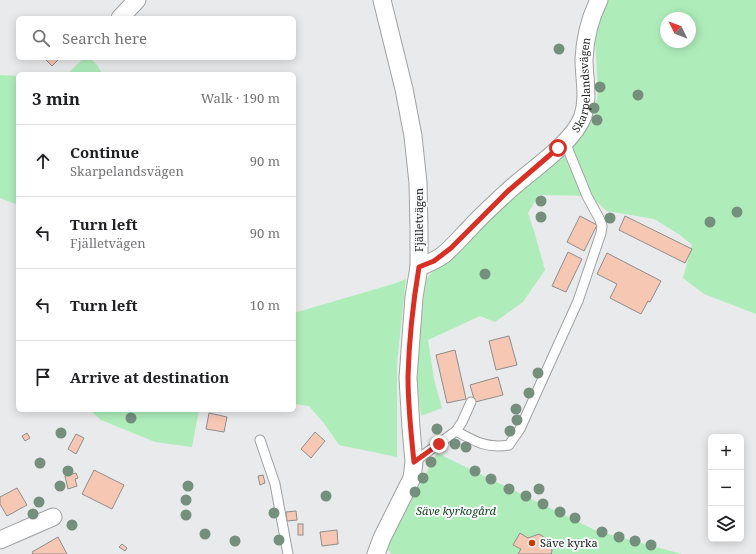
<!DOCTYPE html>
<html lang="en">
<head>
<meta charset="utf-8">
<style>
  :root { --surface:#fff; --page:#f6f6f6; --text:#202124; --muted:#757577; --line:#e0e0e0 }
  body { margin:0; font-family:"Noto Serif",serif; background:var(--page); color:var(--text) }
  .controls { position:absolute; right:12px; bottom:12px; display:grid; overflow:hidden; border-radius:6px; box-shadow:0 2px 10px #0003 }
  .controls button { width:36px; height:36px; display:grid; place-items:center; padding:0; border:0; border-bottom:1px solid var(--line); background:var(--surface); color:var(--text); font:20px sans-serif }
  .compass { position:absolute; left:660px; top:12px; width:36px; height:36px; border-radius:50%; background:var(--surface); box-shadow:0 2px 10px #0003; rotate:312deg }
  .stop { position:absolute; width:12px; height:12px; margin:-9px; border:3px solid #d93025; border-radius:50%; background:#fff }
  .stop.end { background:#d93025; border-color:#fff; box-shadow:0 1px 4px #0008 }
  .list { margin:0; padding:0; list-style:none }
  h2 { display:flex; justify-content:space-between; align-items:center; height:52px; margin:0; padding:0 16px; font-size:17px }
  h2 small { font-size:13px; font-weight:400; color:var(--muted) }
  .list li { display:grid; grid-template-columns:26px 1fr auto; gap:12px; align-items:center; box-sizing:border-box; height:72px; padding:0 16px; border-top:1px solid var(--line) }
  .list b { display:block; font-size:15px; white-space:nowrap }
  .list p { margin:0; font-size:13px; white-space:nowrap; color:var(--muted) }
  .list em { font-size:13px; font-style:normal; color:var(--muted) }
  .icon { flex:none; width:22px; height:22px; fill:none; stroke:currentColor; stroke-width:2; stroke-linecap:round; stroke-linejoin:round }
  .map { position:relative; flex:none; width:756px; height:554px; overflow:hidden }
  .search { position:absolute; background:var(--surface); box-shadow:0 2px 10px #0003; left:16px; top:16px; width:280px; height:44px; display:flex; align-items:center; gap:10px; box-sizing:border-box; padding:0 14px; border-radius:6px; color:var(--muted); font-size:15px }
  .panel { position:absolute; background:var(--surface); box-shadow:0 2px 10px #0003; left:16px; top:72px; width:280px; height:340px; border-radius:6px }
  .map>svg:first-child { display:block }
  .green { fill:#aeedba; fill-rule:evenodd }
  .building { fill:#f6c8b3; stroke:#8e8d8c }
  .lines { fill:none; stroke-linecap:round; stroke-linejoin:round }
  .lane-casing { stroke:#a0a1a2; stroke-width:11 }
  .street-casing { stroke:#a0a1a2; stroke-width:19 }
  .lane { stroke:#fff; stroke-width:9 }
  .street { stroke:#fff; stroke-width:17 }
  .tree { fill:#758f7d }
  .route { stroke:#d93025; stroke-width:5 }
  .poi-dot { fill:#c23c00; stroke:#f6f8f9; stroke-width:1.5 }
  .labels { text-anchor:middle; stroke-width:4; stroke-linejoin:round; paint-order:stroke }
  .street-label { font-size:11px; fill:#252626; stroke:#f6f8f9 }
  .park-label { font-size:11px; font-style:italic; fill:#164523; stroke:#f6f8f9 }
  .poi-label { font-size:11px; fill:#252626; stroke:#f6f8f9; text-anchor:start }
</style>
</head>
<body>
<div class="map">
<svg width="756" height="554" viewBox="0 0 756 554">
  <rect width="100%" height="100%" fill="#e9eaeb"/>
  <g class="green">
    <path d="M609 0H756V314L704 294 683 278 692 245 680 235 654 219 607 211 590 196 539 195 528 213 534 231 545 270 523 302 495 322 480 316 428 340 434 379 442 408 421 416 417 380V337L425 281 438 264 573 143 593 119 598 92 595 39 599 18ZM666 18H690V42H666Z"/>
    <polygon points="84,58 90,58 98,66 102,74 67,74"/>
    <polygon points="0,75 18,76 18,205 0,198"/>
    <polygon points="406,279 397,363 397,457 339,445 323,422 309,406 294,404 294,313 393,284"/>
    <polygon points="90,410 199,410 192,447 155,442 101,420"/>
    <polygon points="437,453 597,531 682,554 391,554 386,547"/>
  </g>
  <g class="building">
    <polygon points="44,58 60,58 52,66"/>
    <polygon points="580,216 597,225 584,251 567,242"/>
    <polygon points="625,216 692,249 685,263 619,230"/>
    <polygon points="568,252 582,259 566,292 552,286"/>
    <polygon points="607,253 661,281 650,302 648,301 641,314 610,298 617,284 597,274"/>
    <polygon points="509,336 517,365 496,370 489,341"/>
    <polygon points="455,350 466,399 447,403 436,355"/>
    <polygon points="498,377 503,395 475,402 470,385"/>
    <polygon points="209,413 227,417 224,432 206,429"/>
    <polygon points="315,432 325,441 311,458 301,449"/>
    <polygon points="27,433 30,438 25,441 22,436"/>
    <polygon points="76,434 84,438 76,454 68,449"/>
    <polygon points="94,470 124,485 112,509 82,494"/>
    <polygon points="76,473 78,478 75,479 77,486 68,489 65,476"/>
    <polygon points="263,475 265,483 260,485 258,476"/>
    <polygon points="17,488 27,505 7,516 0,504 0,497"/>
    <polygon points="296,511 297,520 287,521 286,512"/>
    <rect x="298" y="524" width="5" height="11"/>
    <polygon points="337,530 338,544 322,546 320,532"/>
    <polygon points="520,533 528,538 539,534 550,541 552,551 551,554 518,554 521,549 513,545"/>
    <polygon points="58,537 67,554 33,554 32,552"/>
    <polygon points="122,544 127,548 125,551 119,547"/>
  </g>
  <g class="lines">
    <g class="lane-casing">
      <g id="lane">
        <path d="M456 431C474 441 487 449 509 445L520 429 578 301 601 233 602 226 600 220 587 196 565 142"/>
        <polyline points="260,440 275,484 288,554"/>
        <polyline points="414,462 456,431 462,422 471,402"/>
      </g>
    </g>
    <g class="street-casing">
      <g id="street">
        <polyline points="120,18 137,0"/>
        <path id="s1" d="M419 267C427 264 435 261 443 255 453 247 462 236 471 227 482 215 494 204 506 193 528 172 573 144 583 116 589 97 584 78 584 59 585 38 590 18 599 0"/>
        <polyline points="0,540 53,517"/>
        <polyline points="376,554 382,538 412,478 414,462 411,428 408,378 414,297 419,267 419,230 418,183 413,136 404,89 382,0"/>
      </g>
    </g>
    <use href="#lane" class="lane"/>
    <use href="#street" class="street"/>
  </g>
  <g class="tree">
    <circle cx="559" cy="49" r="5.5"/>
    <circle cx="600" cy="87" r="5.5"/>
    <circle cx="638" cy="95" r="5.5"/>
    <circle cx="594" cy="108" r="5.5"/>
    <circle cx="597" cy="120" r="5.5"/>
    <circle cx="541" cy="201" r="5.5"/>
    <circle cx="737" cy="212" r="5.5"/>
    <circle cx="541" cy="217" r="5.5"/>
    <circle cx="610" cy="218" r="5.5"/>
    <circle cx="710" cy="222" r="5.5"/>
    <circle cx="485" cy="274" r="5.5"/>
    <circle cx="538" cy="373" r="5.5"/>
    <circle cx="529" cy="393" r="5.5"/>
    <circle cx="516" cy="409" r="5.5"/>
    <circle cx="131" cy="418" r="5.5"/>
    <circle cx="517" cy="420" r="5.5"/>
    <circle cx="437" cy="429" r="5.5"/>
    <circle cx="510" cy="431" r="5.5"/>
    <circle cx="61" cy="433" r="5.5"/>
    <circle cx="455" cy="444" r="5.5"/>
    <circle cx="466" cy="447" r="5.5"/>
    <circle cx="431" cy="462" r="5.5"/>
    <circle cx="40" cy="463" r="5.5"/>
    <circle cx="68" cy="471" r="5.5"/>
    <circle cx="475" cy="471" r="5.5"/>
    <circle cx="423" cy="478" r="5.5"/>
    <circle cx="491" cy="479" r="5.5"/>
    <circle cx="60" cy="486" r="5.5"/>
    <circle cx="188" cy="486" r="5.5"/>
    <circle cx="509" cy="489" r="5.5"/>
    <circle cx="539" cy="489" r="5.5"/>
    <circle cx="415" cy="492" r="5.5"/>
    <circle cx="326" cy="496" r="5.5"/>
    <circle cx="526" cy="496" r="5.5"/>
    <circle cx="186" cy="500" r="5.5"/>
    <circle cx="39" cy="502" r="5.5"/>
    <circle cx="543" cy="504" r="5.5"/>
    <circle cx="560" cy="512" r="5.5"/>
    <circle cx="274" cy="513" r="5.5"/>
    <circle cx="33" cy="514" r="5.5"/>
    <circle cx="186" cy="515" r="5.5"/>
    <circle cx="575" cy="518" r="5.5"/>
    <circle cx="72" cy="525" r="5.5"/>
    <circle cx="602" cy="532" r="5.5"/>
    <circle cx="205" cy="534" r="5.5"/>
    <circle cx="619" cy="537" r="5.5"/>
    <circle cx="279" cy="540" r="5.5"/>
    <circle cx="235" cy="541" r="5.5"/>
    <circle cx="635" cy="541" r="5.5"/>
    <circle cx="651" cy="545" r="5.5"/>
  </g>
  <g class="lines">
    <path class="route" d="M439 444 414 462C411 434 408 405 408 377 409 340 413 303 419 267L434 261 451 248 508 191 558 148"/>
  </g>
  <circle class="poi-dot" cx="532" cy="543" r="4"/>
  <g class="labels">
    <g class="street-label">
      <text dy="4" stroke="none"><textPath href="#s1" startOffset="256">Skarpelandsvägen</textPath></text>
      <text transform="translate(419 220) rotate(-90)" y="4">Fjälletvägen</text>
    </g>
    <g class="park-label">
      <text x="456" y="515">Säve kyrkogård</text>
    </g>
    <g class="poi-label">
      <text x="540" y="547">Säve kyrka</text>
    </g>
  </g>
</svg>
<div class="controls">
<button>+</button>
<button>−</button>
<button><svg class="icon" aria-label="layers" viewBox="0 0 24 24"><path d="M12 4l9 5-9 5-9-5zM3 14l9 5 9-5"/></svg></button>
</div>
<svg class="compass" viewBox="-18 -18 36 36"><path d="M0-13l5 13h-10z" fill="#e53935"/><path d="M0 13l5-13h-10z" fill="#757577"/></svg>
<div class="stop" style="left:558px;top:148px"></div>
<div class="stop end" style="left:439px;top:444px"></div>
<div class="search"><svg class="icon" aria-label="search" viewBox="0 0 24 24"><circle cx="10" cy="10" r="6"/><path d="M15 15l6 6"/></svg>Search here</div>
<section class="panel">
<h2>3 min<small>Walk · 190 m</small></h2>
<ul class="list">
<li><svg class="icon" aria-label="ahead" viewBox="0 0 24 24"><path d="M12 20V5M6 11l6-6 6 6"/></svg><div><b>Continue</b><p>Skarpelandsvägen</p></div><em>90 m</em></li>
<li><svg class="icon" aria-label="left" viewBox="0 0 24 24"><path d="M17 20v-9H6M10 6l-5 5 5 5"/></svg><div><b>Turn left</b><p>Fjälletvägen</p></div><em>90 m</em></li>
<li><svg class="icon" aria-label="left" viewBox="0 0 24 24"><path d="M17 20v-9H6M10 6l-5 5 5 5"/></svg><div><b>Turn left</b></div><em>10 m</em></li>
<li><svg class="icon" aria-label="arrive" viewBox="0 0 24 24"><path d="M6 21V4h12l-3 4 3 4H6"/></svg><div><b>Arrive at destination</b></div></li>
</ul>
</section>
</div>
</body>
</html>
